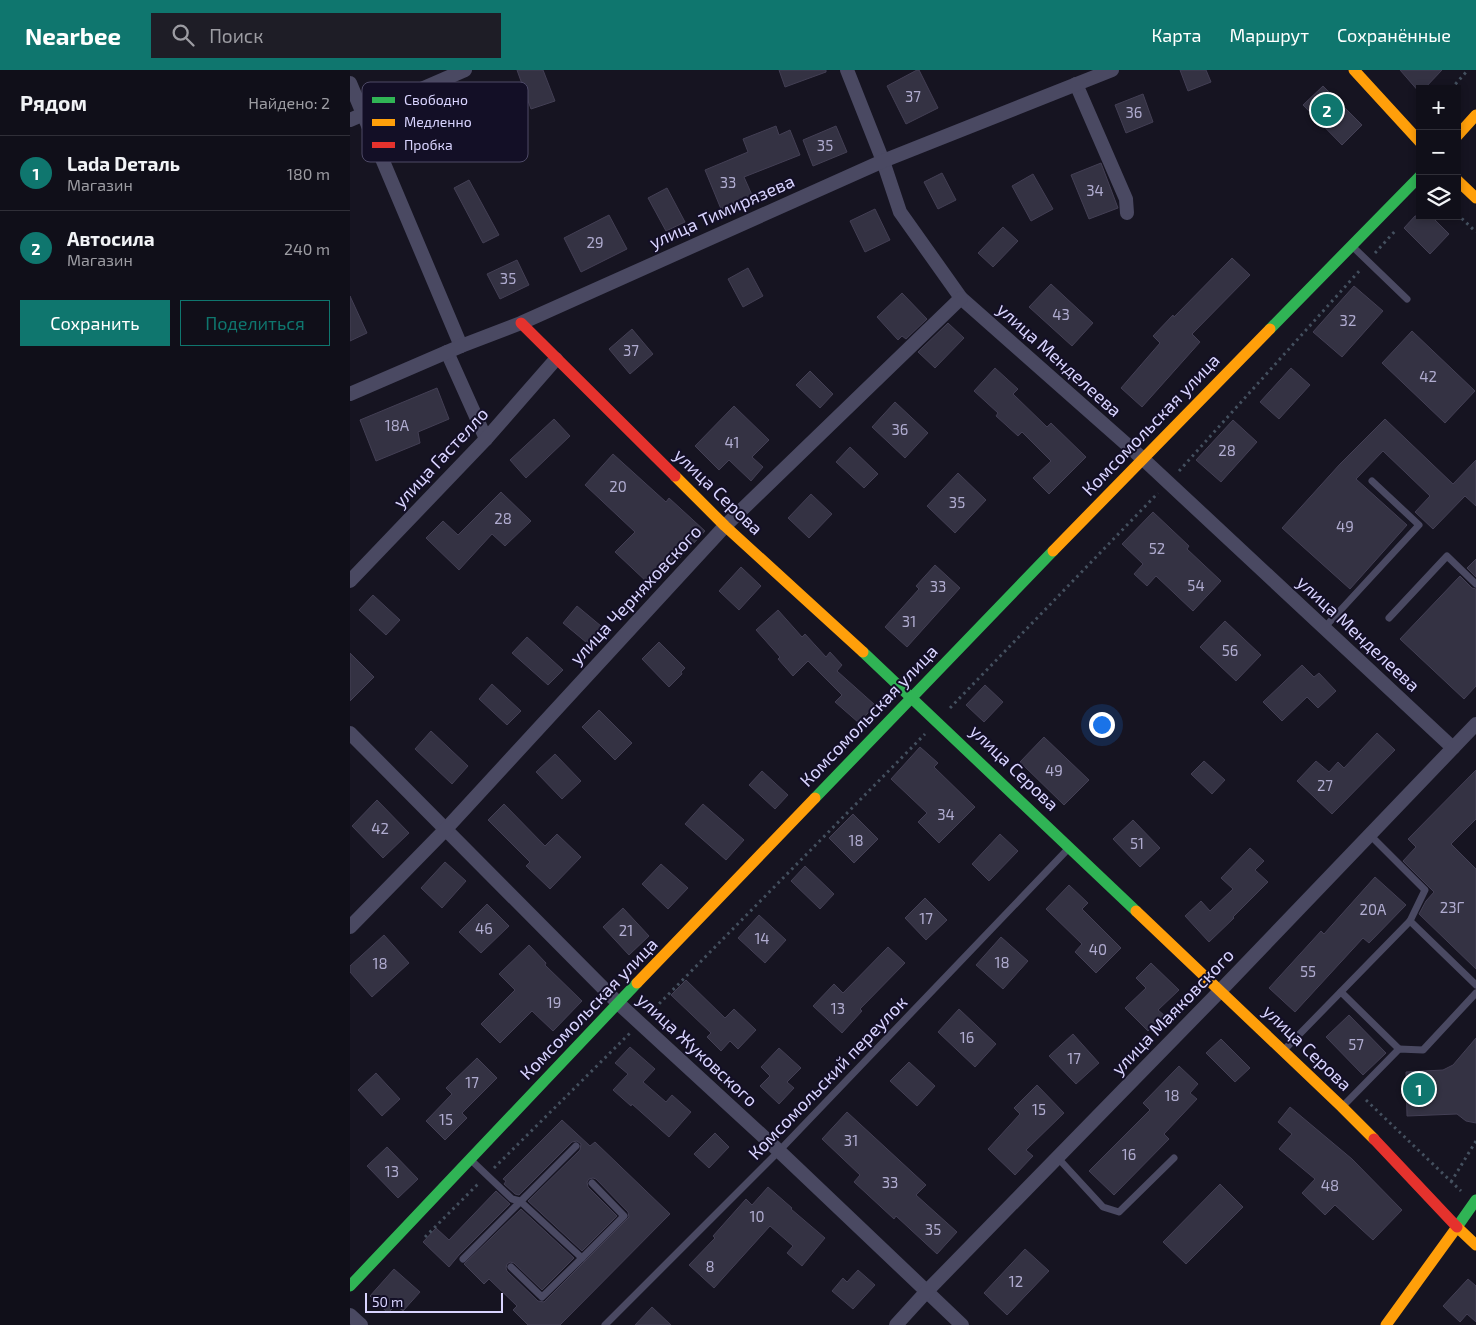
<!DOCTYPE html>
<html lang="ru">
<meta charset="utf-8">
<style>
:root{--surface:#100f19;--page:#1e1d26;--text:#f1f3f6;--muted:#9c9ca2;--line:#302f38;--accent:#0f766e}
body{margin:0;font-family:"Exo 2",sans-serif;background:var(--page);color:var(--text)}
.controls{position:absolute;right:15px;top:15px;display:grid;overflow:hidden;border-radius:0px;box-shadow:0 2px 8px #0003}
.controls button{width:45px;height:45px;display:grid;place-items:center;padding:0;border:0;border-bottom:1px solid var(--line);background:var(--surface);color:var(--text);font:25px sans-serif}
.scale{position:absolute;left:15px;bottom:12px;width:138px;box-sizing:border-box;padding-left:5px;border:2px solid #d9d4ff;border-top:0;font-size:14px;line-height:18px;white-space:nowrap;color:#d9d4ff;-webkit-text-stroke:4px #130f26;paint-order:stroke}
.you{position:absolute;left:751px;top:654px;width:18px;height:18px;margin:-12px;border:4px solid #fff;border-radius:50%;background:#1a73e8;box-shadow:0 0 0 8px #1a73e833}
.badge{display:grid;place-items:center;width:32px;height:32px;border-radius:50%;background:var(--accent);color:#fff;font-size:16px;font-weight:700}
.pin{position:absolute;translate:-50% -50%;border:2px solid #fff;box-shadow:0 1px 5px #0006}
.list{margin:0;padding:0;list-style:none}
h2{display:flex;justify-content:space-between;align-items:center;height:65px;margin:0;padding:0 20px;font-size:21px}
h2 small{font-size:16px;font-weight:400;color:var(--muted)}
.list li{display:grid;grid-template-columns:32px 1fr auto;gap:15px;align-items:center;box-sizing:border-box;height:75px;padding:0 20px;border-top:1px solid var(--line)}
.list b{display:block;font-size:19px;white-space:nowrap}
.list p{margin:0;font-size:16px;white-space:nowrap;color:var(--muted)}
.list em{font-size:16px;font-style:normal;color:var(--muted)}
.actions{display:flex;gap:10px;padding:15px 20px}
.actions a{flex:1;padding:11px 0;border:1px solid var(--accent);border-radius:0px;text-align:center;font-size:18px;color:var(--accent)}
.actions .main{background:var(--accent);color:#fff}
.icon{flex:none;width:28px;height:28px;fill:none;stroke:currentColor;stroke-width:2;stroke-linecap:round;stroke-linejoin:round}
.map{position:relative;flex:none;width:1126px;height:1255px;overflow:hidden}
header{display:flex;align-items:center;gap:30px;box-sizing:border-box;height:70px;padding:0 25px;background:var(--accent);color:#fff}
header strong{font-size:24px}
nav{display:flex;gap:28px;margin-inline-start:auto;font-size:18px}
.search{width:350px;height:45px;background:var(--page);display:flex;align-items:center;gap:12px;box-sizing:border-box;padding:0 18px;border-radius:0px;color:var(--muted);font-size:19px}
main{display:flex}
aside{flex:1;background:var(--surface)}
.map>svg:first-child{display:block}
.building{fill:#343243;stroke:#433f54}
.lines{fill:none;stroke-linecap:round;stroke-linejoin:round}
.path{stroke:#44505f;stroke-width:3;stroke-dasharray:2.5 4;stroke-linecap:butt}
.lane{stroke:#4a4962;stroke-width:7}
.street{stroke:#4a4962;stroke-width:14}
.fast{stroke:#30b455;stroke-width:11}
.slow{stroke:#ff9f0a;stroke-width:11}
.jam{stroke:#e5322d;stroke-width:11}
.labels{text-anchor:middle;stroke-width:4;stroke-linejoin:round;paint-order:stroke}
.number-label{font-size:15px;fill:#b0acd0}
.street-label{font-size:18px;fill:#d9d4ff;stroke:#130f26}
.key{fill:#130f26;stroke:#4e4a67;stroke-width:1}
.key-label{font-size:14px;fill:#d9d4ff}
</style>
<header>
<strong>Nearbee</strong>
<div class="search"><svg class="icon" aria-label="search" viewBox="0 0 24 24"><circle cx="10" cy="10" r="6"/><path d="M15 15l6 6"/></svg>Поиск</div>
<nav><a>Карта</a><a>Маршрут</a><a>Сохранённые</a></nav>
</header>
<main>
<aside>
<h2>Рядом<small>Найдено: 2</small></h2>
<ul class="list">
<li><span class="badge">1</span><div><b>Lada Dеталь</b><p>Магазин</p></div><em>180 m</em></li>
<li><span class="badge">2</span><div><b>Автосила</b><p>Магазин</p></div><em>240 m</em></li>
</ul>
<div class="actions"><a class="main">Сохранить</a><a>Поделиться</a></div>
</aside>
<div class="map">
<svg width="1126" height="1255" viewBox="0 0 1126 1255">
<rect width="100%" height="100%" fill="#161421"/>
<g class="building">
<path d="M167,0h26l12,31 -24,8z"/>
<path d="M429,0h47v2l-41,15z"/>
<path d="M567,0h2l19,38 -32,16 -19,-38z"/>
<path d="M830,0h26l5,12 -23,9z"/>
<path d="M1050,0h42l-18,19h-4v4z"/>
<path d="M973,16l39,39 -20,20 -39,-40z"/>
<path d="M793,24l10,28 -27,11 -11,-28z"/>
<path d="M426,56l3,9 11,-5 10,25 -56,22 8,18 -31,14 -16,-39 43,-18 -5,-13z"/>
<path d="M486,56l11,26 -34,14 -10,-26z"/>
<path d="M751,93l17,45 -29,11 -18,-44z"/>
<path d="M592,103l14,27 -18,9 -14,-27z"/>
<path d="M683,104l20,35 -22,12 -19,-35z"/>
<path d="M119,110l30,55 -16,8 -29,-55z"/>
<path d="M317,118l18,34 -19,9 -18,-33z"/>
<path d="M525,139l15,31 -25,12 -15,-31z"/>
<path d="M259,145l18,34 -46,23 -17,-34z"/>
<path d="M1065,146h16l18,18 -19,20 -26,-26z"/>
<path d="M653,157l15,14 -25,26 -15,-14z"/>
<path d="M882,188l18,17 -58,59 8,8 -58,65 -21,-19 39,-45 -7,-7 20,-21 1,2z"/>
<path d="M167,190l12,25 -29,14 -13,-25z"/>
<path d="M398,198l15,28 -20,11 -15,-28z"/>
<path d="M701,214l42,39 -21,23 -43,-39z"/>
<path d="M1004,216l29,25 -41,46 -29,-25z"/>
<path d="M552,223l25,26 -21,20 -4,-3 -4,4 -21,-23z"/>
<path d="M0,226l17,37 -17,8z"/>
<path d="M598,253l16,15 -29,30 -17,-16z"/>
<path d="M282,259l21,25 -23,20 -21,-25z"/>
<path d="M1062,261l63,60 -30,32 -63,-60z"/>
<path d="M645,298l23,21 -5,5 34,33 4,-4 35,34 -37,37 -16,-16 18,-17 -29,-29 -4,4 -22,-20 2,-3 -24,-22z"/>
<path d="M941,298l19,17 -31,34 -19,-17z"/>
<path d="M460,301l23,23 -13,14 -24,-23z"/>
<path d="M87,318l12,31 -31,13 2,11 -44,18 -16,-41z"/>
<path d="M545,332l33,31 -23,25 -33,-31z"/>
<path d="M384,336l35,34 -17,17 11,10 -12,14 -22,-21 -10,10 -24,-24z"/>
<path d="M204,349l16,17 -44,42 -16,-18z"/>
<path d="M1035,349l68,65 23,-24v46l-11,-10 -32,33 -18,-17 15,-16 -47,-45 -27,28 51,46 -57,64 -68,-61 58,-64z"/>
<path d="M883,350l24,22 -36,40 -25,-22z"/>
<path d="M500,377l28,27 -14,14 -28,-26z"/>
<path d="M263,384l53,48 3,-4 36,33 -25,27 -3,-3 -28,29 -34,-32 20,-20 -50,-47z"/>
<path d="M608,403l28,27 -31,33 -28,-27z"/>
<path d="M151,422l30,29 -26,25 -13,-12 -33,36 -33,-32 17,-17 15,14z"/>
<path d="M461,424l21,20 -23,24 -21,-20z"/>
<path d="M803,442l36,34 -2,3 34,32 -28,30 -37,-35 -9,10 -13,-12 9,-10 -21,-20z"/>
<path d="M1126,489v18l-9,-9z"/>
<path d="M585,495l25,23 -53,59 -22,-20 34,-38 -3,-3z"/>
<path d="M391,497l20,19 -22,24 -20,-19z"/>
<path d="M1110,506l12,12 4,1v97l-12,13 -64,-60z"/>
<path d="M23,525l27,25 -14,15 -27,-25z"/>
<path d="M227,536l30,25 -14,17 -30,-25z"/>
<path d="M428,540l24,27 3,-3 21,23 4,-5 12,13 -5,6 38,34 -16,18 -24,-21 7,-7 -34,-34 -15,15 -15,-17 2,-2 -24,-27z"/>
<path d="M875,551l36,34 -25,26 -36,-34z"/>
<path d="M177,567l36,33 -15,15 -36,-32z"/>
<path d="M309,572l26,26 -4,4 1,2 -13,13 -27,-28z"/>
<path d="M0,583l24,24 -24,24z"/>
<path d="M952,595l12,12 5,-4 17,18 -18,17 -11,-11 -25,24 -19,-19z"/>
<path d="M142,614l29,27 -14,14 -28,-26z"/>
<path d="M635,615l18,17 -19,20 -18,-17z"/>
<path d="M249,640l33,33 -17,17 -33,-33z"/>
<path d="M81,661l37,35 -16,18 -37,-35z"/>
<path d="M1027,663l18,17 -63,64 -35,-33 19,-20 13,11 9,-10 6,6z"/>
<path d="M694,667l45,43 -25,25 -44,-43z"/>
<path d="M570,677l18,16 -4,4 41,40 -36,36 -21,-21 9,-9 -36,-34z"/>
<path d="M205,684l26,27 -19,18 -26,-27z"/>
<path d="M854,691l21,19 -13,14 -21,-20z"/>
<path d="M1126,700v49l-25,25 25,25v100l-57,-55 7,-13 8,-9 -31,-31 13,-14 -8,-8z"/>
<path d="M412,701l26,24 -13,14 -26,-24z"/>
<path d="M27,730l32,33 -26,25 -31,-32z"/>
<path d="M154,734l41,42 12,-12 24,23 -31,32 -24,-23 4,-4 -42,-42z"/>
<path d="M353,734l41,36 -18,20 -41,-36z"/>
<path d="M503,744l25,25 -24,24 -25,-25z"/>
<path d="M783,750l27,28 -20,19 -27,-28z"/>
<path d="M650,764l18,17 -29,30 -17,-17z"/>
<path d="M900,778l14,13 -9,9 13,12 -35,35 1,1 -25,24 -24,-26 16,-15 9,10 23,-22 -12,-11z"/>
<path d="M95,792l21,19 -24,27 -21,-20z"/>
<path d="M311,794l27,24 -20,21 -26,-25z"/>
<path d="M455,796l29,28 -14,15 -29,-28z"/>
<path d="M1025,807l31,28 -37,38 -6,-5 -68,74 -26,-24 52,-57 3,3z"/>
<path d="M719,815l19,18 -6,6 39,39 -25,25 -21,-21 7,-8 -36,-35z"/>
<path d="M575,828l22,22 -21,20 -21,-22z"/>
<path d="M137,834l22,22 -28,27 -22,-21z"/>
<path d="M273,838l26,28 -20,19 -26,-28z"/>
<path d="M409,845l27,25 -21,23 -27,-25z"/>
<path d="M34,865l25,28 -37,34 -22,-25v-6z"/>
<path d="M651,867l27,24 -25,28 -27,-24z"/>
<path d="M179,875l17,18 -1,2 37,36 -29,30 -21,-20 -32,32 -19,-19 34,-34 -16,-16z"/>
<path d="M538,877l17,16 -45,46 2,2 -20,22 -29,-27 21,-22 9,9z"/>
<path d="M801,893l28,27 -21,20 6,5 -16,16 -23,-23 21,-20 -10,-10z"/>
<path d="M336,910l39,38 9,-9 22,21 -18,19 -8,-8 -9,10 -14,-14 4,-4 -40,-38z"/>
<path d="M609,939l37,35 -21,23 -37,-35z"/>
<path d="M999,945l37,38 -23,22 -37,-38z"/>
<path d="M723,964l26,29 -23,21 -27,-28z"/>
<path d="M1126,968v85l-10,-2 -9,-7 -50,2 -1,-44 37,-2 10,-5z"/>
<path d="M871,969l29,29 -15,14 -29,-29z"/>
<path d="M280,977l25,22 -12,13 23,20 6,-7 19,17 -22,25 -37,-33 -1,2 -18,-16 15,-16 -13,-11z"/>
<path d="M429,978l22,20 -14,14 7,6 -15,16 -19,-18 10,-10 -9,-9z"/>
<path d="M127,988l20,20 -35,35 5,5 -22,22 -19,-19 26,-27 -6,-6z"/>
<path d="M559,992l26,24 -18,20 -27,-25z"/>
<path d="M829,996l19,18 -8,9 7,6 -33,35 5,5 -55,56 -25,-24 61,-61 -7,-7z"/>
<path d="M26,1003l24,26 -18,17 -24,-26z"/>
<path d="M687,1015l27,28 -38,37 7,6 -18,19 -27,-26 32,-35 -6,-6z"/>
<path d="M940,1037l62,52 50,51 -29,30 -38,-35 -10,10 -23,-22 13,-14 -36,-30 13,-15 -14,-12z"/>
<path d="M497,1042l79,73 -10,10 41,37 -20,22 -41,-38 -2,3 -40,-37 6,-7 -38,-36z"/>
<path d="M212,1050l28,26 5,-4 75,72 -110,111h-32l-15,-15 4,-4 -28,-27 -5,5 -20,-20 57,-55 53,49 -32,32 -28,-27 -4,-1 -3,2 -1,4 1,3 31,30 6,1 85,-85 -1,-5 -32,-33 -3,-1 -4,1 -2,3 1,5 29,29 -35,35 -54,-50 52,-51 1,-6 -4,-3 -5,1 -53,53 -4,-1 -11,-10 2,-3 -3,-2z"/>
<path d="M365,1063l14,14 -20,21 -15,-14z"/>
<path d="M37,1077l31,32 -20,19 -31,-32z"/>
<path d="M870,1114l23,23 -57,57 -23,-22z"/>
<path d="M418,1117l24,21 -1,1 34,29 -23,28 -15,-13 6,-7 -23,-20 -56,62 -25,-23 26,-27 -2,-2 33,-37 6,6z"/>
<path d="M146,1121l14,13 -51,51 -10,12 -26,-25 13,-14 13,12z"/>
<path d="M675,1179l24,22 -42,44 -23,-22z"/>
<path d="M44,1199l26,23 -17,19 -7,-6 -8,8 -18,-17z"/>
<path d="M508,1200l17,15 -22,24 -21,-18 11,-13 4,4z"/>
<path d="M1118,1209l8,7v36l-9,-8 -7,8 -17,-16z"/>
<path d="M302,1237l19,18h-36z"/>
</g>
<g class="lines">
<g class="path">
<path d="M1101,19l17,-19"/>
<path d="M1107,144l19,18"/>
<path d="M1025,183l21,-23"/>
<path d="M829,401l182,-202"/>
<path d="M600,638l208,-215"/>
<path d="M300,943l275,-279"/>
<path d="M1016,1030l95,91"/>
<path d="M144,1098l136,-135"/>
<path d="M1101,1112l25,-41"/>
<path d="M75,1167l54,-54"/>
</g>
<g class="lane">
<path d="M1002,176l55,53"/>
<path d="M1039,548l58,-62 29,28"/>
<path d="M974,558l95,-103 -47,-44"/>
<path d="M1060,851l66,64"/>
<path d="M991,922l58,57"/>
<path d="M935,979l125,-128 15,-31 -55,-55"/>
<path d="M994,1035l55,-56 24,1 53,-57"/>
<path d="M707,1087l46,50 16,5 55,-54"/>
<path d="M122,1091l40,38 8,2 62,57 -40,39 -31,-30"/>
<path d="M232,1188l42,-42 -32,-33"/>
<path d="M113,1189l113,-113"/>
<path d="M255,1255l174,-174 289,-302"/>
</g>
<g class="street">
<path d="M497,0l36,91 17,51 61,86 181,160 311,290"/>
<path d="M0,13l111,263"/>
<path d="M726,14l50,115 1,14"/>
<path d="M0,50l115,-50"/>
<path d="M97,282l39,87"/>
<path d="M0,324l111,-48 60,-23 362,-162 229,-91"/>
<path d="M0,511l136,-142 70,-80"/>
<path d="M0,663l268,270 161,148 183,174"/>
<path d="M0,857l95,-97 280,-304 236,-228"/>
<path d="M0,1245l11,10"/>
<path d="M546,1255l31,-34 293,-300 256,-267"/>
</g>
<g class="fast">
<path d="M920,259l150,-153"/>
<path d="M513,582l273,259"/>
<path d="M465,728l238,-247"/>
<path d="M1107,1157l19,-27"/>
<path d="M0,1216l287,-303"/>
</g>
<g class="slow">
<path d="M1004,0l66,72"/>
<path d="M1107,66l19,-21"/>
<path d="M1107,110l19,18"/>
<path d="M325,406l50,50 138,126"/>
<path d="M703,481l217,-222"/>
<path d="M786,841l206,196 32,32"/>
<path d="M287,913l178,-185"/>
<path d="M1036,1255l71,-98 19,18"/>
</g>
<g class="jam">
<path d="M171,253l154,153"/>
<path d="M1024,1069l83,88"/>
</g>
</g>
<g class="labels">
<g class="number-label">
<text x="563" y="32">37</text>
<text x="784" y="48">36</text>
<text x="475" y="81">35</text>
<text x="378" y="118">33</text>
<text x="745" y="126">34</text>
<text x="245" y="178">29</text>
<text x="158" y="214">35</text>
<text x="711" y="250">43</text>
<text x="998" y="256">32</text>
<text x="281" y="286">37</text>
<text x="1078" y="312">42</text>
<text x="47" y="361">18А</text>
<text x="550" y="365">36</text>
<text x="382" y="378">41</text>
<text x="877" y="386">28</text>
<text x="268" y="422">20</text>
<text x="607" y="438">35</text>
<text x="153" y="454">28</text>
<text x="995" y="462">49</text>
<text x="807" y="484">52</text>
<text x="846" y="521">54</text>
<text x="588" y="522">33</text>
<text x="559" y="557">31</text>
<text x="880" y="586">56</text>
<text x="704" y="706">49</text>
<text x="975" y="721">27</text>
<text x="596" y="750">34</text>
<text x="30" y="764">42</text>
<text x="506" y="776">18</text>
<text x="787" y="779">51</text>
<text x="1102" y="843">23Г</text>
<text x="1023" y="845">20А</text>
<text x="576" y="854">17</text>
<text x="134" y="864">46</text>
<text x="276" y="866">21</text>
<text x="412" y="874">14</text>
<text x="748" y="885">40</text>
<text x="652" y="898">18</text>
<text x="30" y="899">18</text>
<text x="958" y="907">55</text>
<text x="204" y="938">19</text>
<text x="488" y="944">13</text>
<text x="617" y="973">16</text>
<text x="1006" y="980">57</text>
<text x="724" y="994">17</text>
<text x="122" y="1018">17</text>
<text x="822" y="1031">18</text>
<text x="689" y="1045">15</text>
<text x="96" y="1055">15</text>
<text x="501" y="1076">31</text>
<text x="779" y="1090">16</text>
<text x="42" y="1107">13</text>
<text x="540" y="1118">33</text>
<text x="980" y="1121">48</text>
<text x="407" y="1152">10</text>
<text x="583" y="1165">35</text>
<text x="360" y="1202">8</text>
<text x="666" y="1217">12</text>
</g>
<g class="street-label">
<text transform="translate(372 142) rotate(-24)" y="6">улица Тимирязева</text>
<text transform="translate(709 290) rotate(42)" y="6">улица Менделеева</text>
<text transform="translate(801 355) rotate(-46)" y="6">Комсомольская улица</text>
<text transform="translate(91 388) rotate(-47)" y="6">улица Гастелло</text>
<text transform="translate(368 422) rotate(44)" y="6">улица Серова</text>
<text transform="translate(286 525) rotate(-47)" y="6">улица Черняховского</text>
<text transform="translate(1008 564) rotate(43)" y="6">улица Менделеева</text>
<text transform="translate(519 646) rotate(-46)" y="6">Комсомольская улица</text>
<text transform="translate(664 698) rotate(44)" y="6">улица Серова</text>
<text transform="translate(239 939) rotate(-46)" y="6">Комсомольская улица</text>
<text transform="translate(823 942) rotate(-46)" y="6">улица Маяковского</text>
<text transform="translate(957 978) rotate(44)" y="6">улица Серова</text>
<text transform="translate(347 980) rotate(43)" y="6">улица Жуковского</text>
<text transform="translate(478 1008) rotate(-46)" y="6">Комсомольский переулок</text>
</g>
</g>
<rect x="12" y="12" width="166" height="80" rx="8" class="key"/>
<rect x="22" y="27" width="23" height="6" fill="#30b455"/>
<rect x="22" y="49" width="23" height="7" fill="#ff9f0a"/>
<rect x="22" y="72" width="23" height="6" fill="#e5322d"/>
<g class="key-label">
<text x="54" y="35">Свободно</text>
<text x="54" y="57">Медленно</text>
<text x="54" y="80">Пробка</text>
</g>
</svg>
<div class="controls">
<button>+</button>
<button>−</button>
<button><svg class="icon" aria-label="layers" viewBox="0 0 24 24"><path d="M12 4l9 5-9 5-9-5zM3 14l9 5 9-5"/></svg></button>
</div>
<div class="scale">50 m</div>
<div class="you"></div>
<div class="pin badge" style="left:1069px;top:1019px">1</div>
<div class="pin badge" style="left:977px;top:40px">2</div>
</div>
</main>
